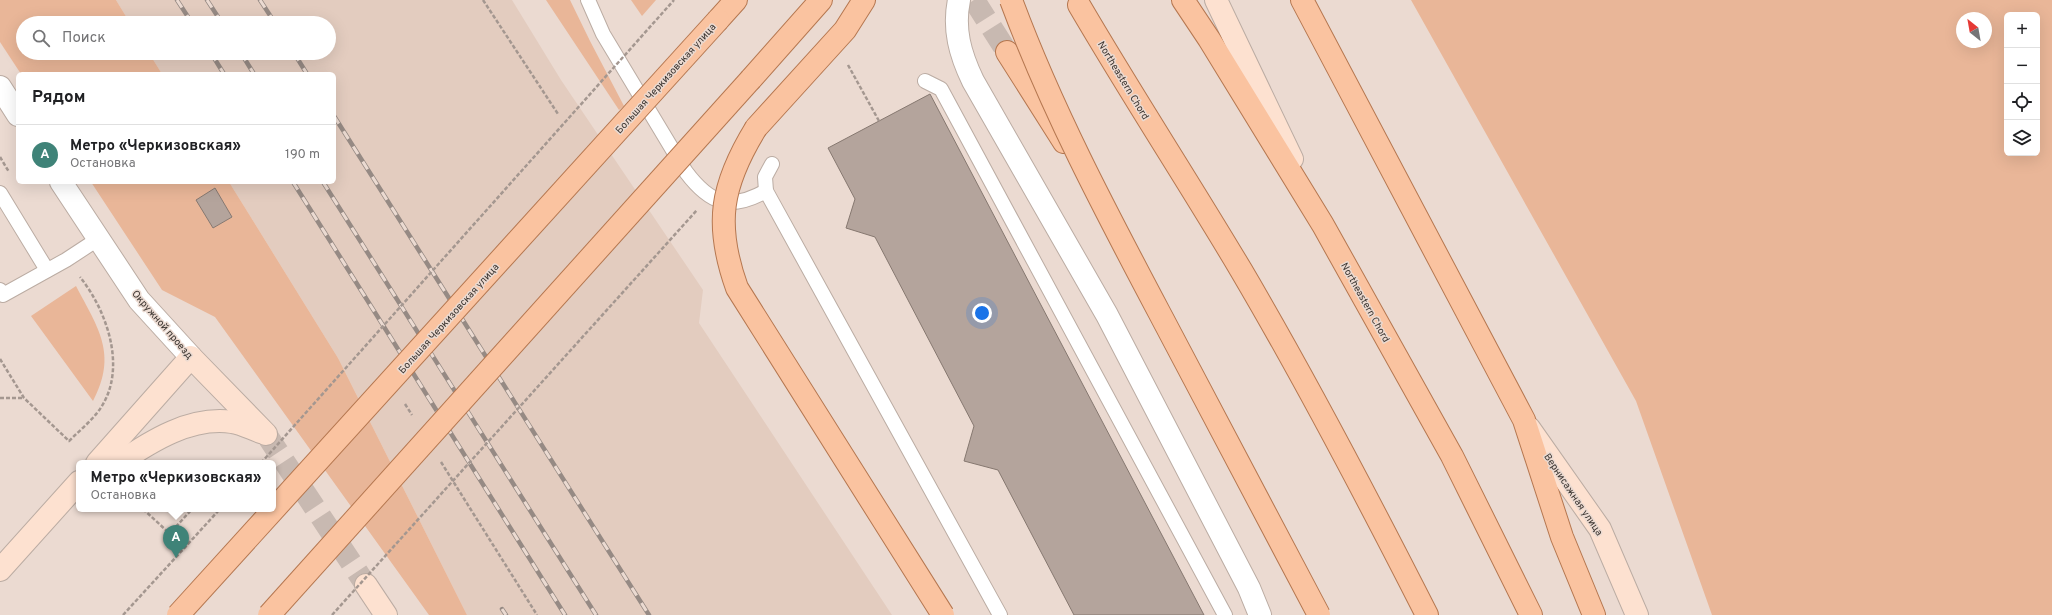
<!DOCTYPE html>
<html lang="ru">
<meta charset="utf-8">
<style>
:root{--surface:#fff;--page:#f2f2f2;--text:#202124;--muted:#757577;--line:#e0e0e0;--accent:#3f8378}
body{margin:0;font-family:Overpass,sans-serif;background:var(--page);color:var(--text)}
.controls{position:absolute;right:12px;top:12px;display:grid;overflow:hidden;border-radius:6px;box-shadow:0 4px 16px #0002}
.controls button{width:36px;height:36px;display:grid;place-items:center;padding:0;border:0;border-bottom:1px solid var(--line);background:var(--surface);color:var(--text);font:20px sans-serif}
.compass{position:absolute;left:1956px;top:12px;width:36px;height:36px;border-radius:50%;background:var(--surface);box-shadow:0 4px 16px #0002;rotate:329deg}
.you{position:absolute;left:982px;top:313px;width:14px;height:14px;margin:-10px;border:3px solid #fff;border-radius:50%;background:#1a73e8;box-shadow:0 0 0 6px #1a73e833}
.badge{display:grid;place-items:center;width:26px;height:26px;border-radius:50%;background:var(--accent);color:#fff;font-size:13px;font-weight:700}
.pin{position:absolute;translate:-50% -33px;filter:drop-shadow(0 1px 2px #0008)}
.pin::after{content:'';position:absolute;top:21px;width:14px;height:12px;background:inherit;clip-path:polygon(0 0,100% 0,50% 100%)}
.popup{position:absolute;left:76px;top:460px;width:200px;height:52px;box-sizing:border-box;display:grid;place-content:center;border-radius:6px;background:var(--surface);filter:drop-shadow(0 1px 3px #0005);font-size:13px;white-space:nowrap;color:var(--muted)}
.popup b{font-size:15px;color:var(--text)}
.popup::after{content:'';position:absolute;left:50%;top:100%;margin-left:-8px;border:8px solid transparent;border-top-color:var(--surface)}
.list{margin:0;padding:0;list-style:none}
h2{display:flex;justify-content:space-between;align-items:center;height:52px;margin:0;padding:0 16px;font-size:17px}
h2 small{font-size:13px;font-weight:400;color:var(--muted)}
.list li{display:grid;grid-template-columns:26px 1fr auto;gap:12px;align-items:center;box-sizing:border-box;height:60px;padding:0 16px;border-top:1px solid var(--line)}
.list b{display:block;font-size:15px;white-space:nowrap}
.list p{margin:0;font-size:13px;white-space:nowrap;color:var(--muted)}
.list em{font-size:13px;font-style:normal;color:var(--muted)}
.icon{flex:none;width:22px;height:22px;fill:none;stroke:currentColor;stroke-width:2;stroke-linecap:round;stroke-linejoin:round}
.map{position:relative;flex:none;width:2052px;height:615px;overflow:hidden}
.search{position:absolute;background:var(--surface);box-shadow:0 4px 16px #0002;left:16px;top:16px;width:320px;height:44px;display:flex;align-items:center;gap:10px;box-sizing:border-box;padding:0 14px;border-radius:22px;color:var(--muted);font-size:15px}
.panel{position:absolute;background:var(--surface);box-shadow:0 4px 16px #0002;left:16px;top:72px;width:320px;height:112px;border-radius:6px}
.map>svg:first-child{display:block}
.built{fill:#e3ccbf}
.green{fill:#e9b698;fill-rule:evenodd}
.building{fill:#b4a49c;stroke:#867870}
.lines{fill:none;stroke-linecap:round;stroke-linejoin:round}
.secondary-tunnel{stroke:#c8b9b1;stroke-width:22;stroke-dasharray:22 11;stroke-linecap:butt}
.primary-tunnel{stroke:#c8b9b1;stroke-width:22;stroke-dasharray:22 11;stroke-linecap:butt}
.lane-casing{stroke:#bbaca3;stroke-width:16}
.street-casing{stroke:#bbaca3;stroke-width:24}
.secondary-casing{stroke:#bbaca3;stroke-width:24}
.primary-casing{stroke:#b57750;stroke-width:24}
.path{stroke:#a49790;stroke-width:2.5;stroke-dasharray:4 2;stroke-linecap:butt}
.lane{stroke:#fff;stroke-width:14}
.street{stroke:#fff;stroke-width:22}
.secondary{stroke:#fde1d0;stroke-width:22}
.primary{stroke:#fac3a0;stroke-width:22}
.rail-casing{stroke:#968a84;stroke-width:4.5}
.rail{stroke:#ebdad1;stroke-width:3;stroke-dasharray:9;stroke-linecap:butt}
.primary-bridge-casing{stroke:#b57750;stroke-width:24;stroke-linecap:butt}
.path-bridge{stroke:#a49790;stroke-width:2.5;stroke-dasharray:4 2;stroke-linecap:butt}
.primary-bridge{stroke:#fac3a0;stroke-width:22}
.labels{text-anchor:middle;stroke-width:3;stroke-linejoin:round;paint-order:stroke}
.street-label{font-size:10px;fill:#3a3430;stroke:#ebdad1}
</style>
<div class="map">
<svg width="2052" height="615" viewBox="0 0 2052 615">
<rect width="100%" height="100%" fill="#ebdad1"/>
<path class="built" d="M116,0h396l49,80 142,210 -4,33 193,292h-425l-129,-257 -109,-176h105v-108h-172l-13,-21h180v-30h-199z"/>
<g class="green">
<path d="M0,0h116l14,23h-107v30h126l13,21h-141l-21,-32z"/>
<path d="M546,0h24l20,41 34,65 -5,4z"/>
<path d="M631,0h25l-14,16z"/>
<path d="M1411,0h641v615h-340l-76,-214zM2007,15h30v138h-30zM1962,18h24v24h-24z"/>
<path d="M91,182h138l109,176 129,257h-38l-214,-298 -53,-27zM215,188l17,29 -19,11 -16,-28z"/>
<path d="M76,286c22,42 42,68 17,115l-62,-85z"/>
</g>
<g class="building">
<path d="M930,94l274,521h-130l-76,-145 -34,-9 10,-35 -99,-189 -29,-9 9,-29 -27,-51z"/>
<path d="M215,188l17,29 -19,11 -17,-28z"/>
</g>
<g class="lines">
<path class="secondary-tunnel" d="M266,434l100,151"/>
<path class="primary-tunnel" d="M974,0l33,52"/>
<defs>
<g id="lane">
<path d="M588,0l15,34 83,138c24,32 44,39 80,19"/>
<path d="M925,81l16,8 284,526"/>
<path d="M772,164l-7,13 1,14 234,424"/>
<path d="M0,193l47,77"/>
<path d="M0,290l3,5 63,-35 32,-21"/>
</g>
<g id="street">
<path d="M959,0c-6,29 1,54 14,81l134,234 142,273 11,27"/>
<path d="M0,87l18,28"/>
<path d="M61,182l78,118 52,57"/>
</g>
<g id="secondary">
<path d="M1216,0l76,159"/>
<path d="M1529,428l71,101 37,86"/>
<path d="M97,463l94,-106 75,77"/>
<path d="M119,463c32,-22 72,-47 113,-41 9,1 20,7 29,10"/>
<path d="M0,570l79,-88"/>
<path d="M366,585l20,30"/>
</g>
<g id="primary">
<path d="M1183,0l26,39 114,186 129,231 79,159"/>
<path d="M1302,0l222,420 38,117 32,78"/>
<path d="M1079,5c52,89 109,176 162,265 66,112 127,229 186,345"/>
<path d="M718,20l18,-20"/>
<path d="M1007,52l57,90"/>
<path d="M751,79l70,-79"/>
<path d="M756,128l89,-98 19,-30"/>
</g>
</defs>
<use href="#lane" class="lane-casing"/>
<use href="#street" class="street-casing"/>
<use href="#secondary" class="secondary-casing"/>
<use href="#primary" class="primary-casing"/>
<g class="path">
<path d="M483,0l75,114"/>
<path d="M848,65l31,56"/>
<path d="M0,157l9,15"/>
<path d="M0,359l24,39 45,43c9,-9 20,-18 28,-28 32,-40 11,-101 -17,-136"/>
<path d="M0,398h23"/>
<path d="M405,404l7,11"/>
<path d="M441,462l96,153"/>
<path d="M143,509l25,23"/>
<path d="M189,544l-15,-15 18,-20"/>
</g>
<use href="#lane" class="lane"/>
<use href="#street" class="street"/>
<use href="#secondary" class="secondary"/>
<use href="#primary" class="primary"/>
<defs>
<g id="rail">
<path d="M177,0l15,23"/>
<path d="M207,0l15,23"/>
<path d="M260,0l15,23"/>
<path d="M211,53l13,21"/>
<path d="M241,53l13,21"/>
<path d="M294,53l13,21"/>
<path d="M334,116l315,499"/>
<path d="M293,182l272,433"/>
<path d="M323,182l273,433"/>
<path d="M502,609l4,6"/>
</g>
</defs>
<use href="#rail" class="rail-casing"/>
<use href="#rail" class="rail"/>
<defs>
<g id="primary-bridge">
<path d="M1011,0c40,108 94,210 148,312 54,101 107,202 160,303"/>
<path d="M756,128c-35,57 -42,96 -19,160l206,327"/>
<path d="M178,615l540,-595"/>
<path d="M269,615l482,-536"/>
</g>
</defs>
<use href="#primary-bridge" class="primary-bridge-casing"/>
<g class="path-bridge">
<path d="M261,463l413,-463"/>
<path d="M123,615l97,-106"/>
<path d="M332,615l365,-405"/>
</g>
<use href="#primary-bridge" class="primary-bridge"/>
</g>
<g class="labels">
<g class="street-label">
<text transform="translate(665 78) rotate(-48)" y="4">Большая Черкизовская улица</text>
<text transform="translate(1124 80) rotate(59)" y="4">Northeastern Chord</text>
<text transform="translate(1366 302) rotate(61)" y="4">Northeastern Chord</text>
<text transform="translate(448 318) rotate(-48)" y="4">Большая Черкизовская улица</text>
<text transform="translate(163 324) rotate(49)" y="4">Окружной проезд</text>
<text transform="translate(1574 494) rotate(56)" y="4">Вернисажная улица</text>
</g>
</g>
</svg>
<div class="controls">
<button>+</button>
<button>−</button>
<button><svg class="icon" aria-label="locate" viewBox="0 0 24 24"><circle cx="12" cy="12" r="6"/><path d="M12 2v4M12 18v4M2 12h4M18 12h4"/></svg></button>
<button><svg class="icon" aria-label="layers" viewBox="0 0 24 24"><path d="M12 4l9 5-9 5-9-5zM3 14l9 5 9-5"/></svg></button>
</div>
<svg class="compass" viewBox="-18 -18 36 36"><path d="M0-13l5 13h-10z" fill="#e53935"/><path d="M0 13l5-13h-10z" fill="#757577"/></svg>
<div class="you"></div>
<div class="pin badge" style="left:176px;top:558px">A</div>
<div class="popup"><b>Метро «Черкизовская»</b>Остановка</div>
<div class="search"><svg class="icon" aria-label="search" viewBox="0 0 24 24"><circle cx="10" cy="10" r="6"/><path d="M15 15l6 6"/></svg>Поиск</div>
<section class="panel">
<h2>Рядом<small></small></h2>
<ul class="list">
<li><span class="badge">A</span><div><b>Метро «Черкизовская»</b><p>Остановка</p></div><em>190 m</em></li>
</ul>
</section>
</div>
